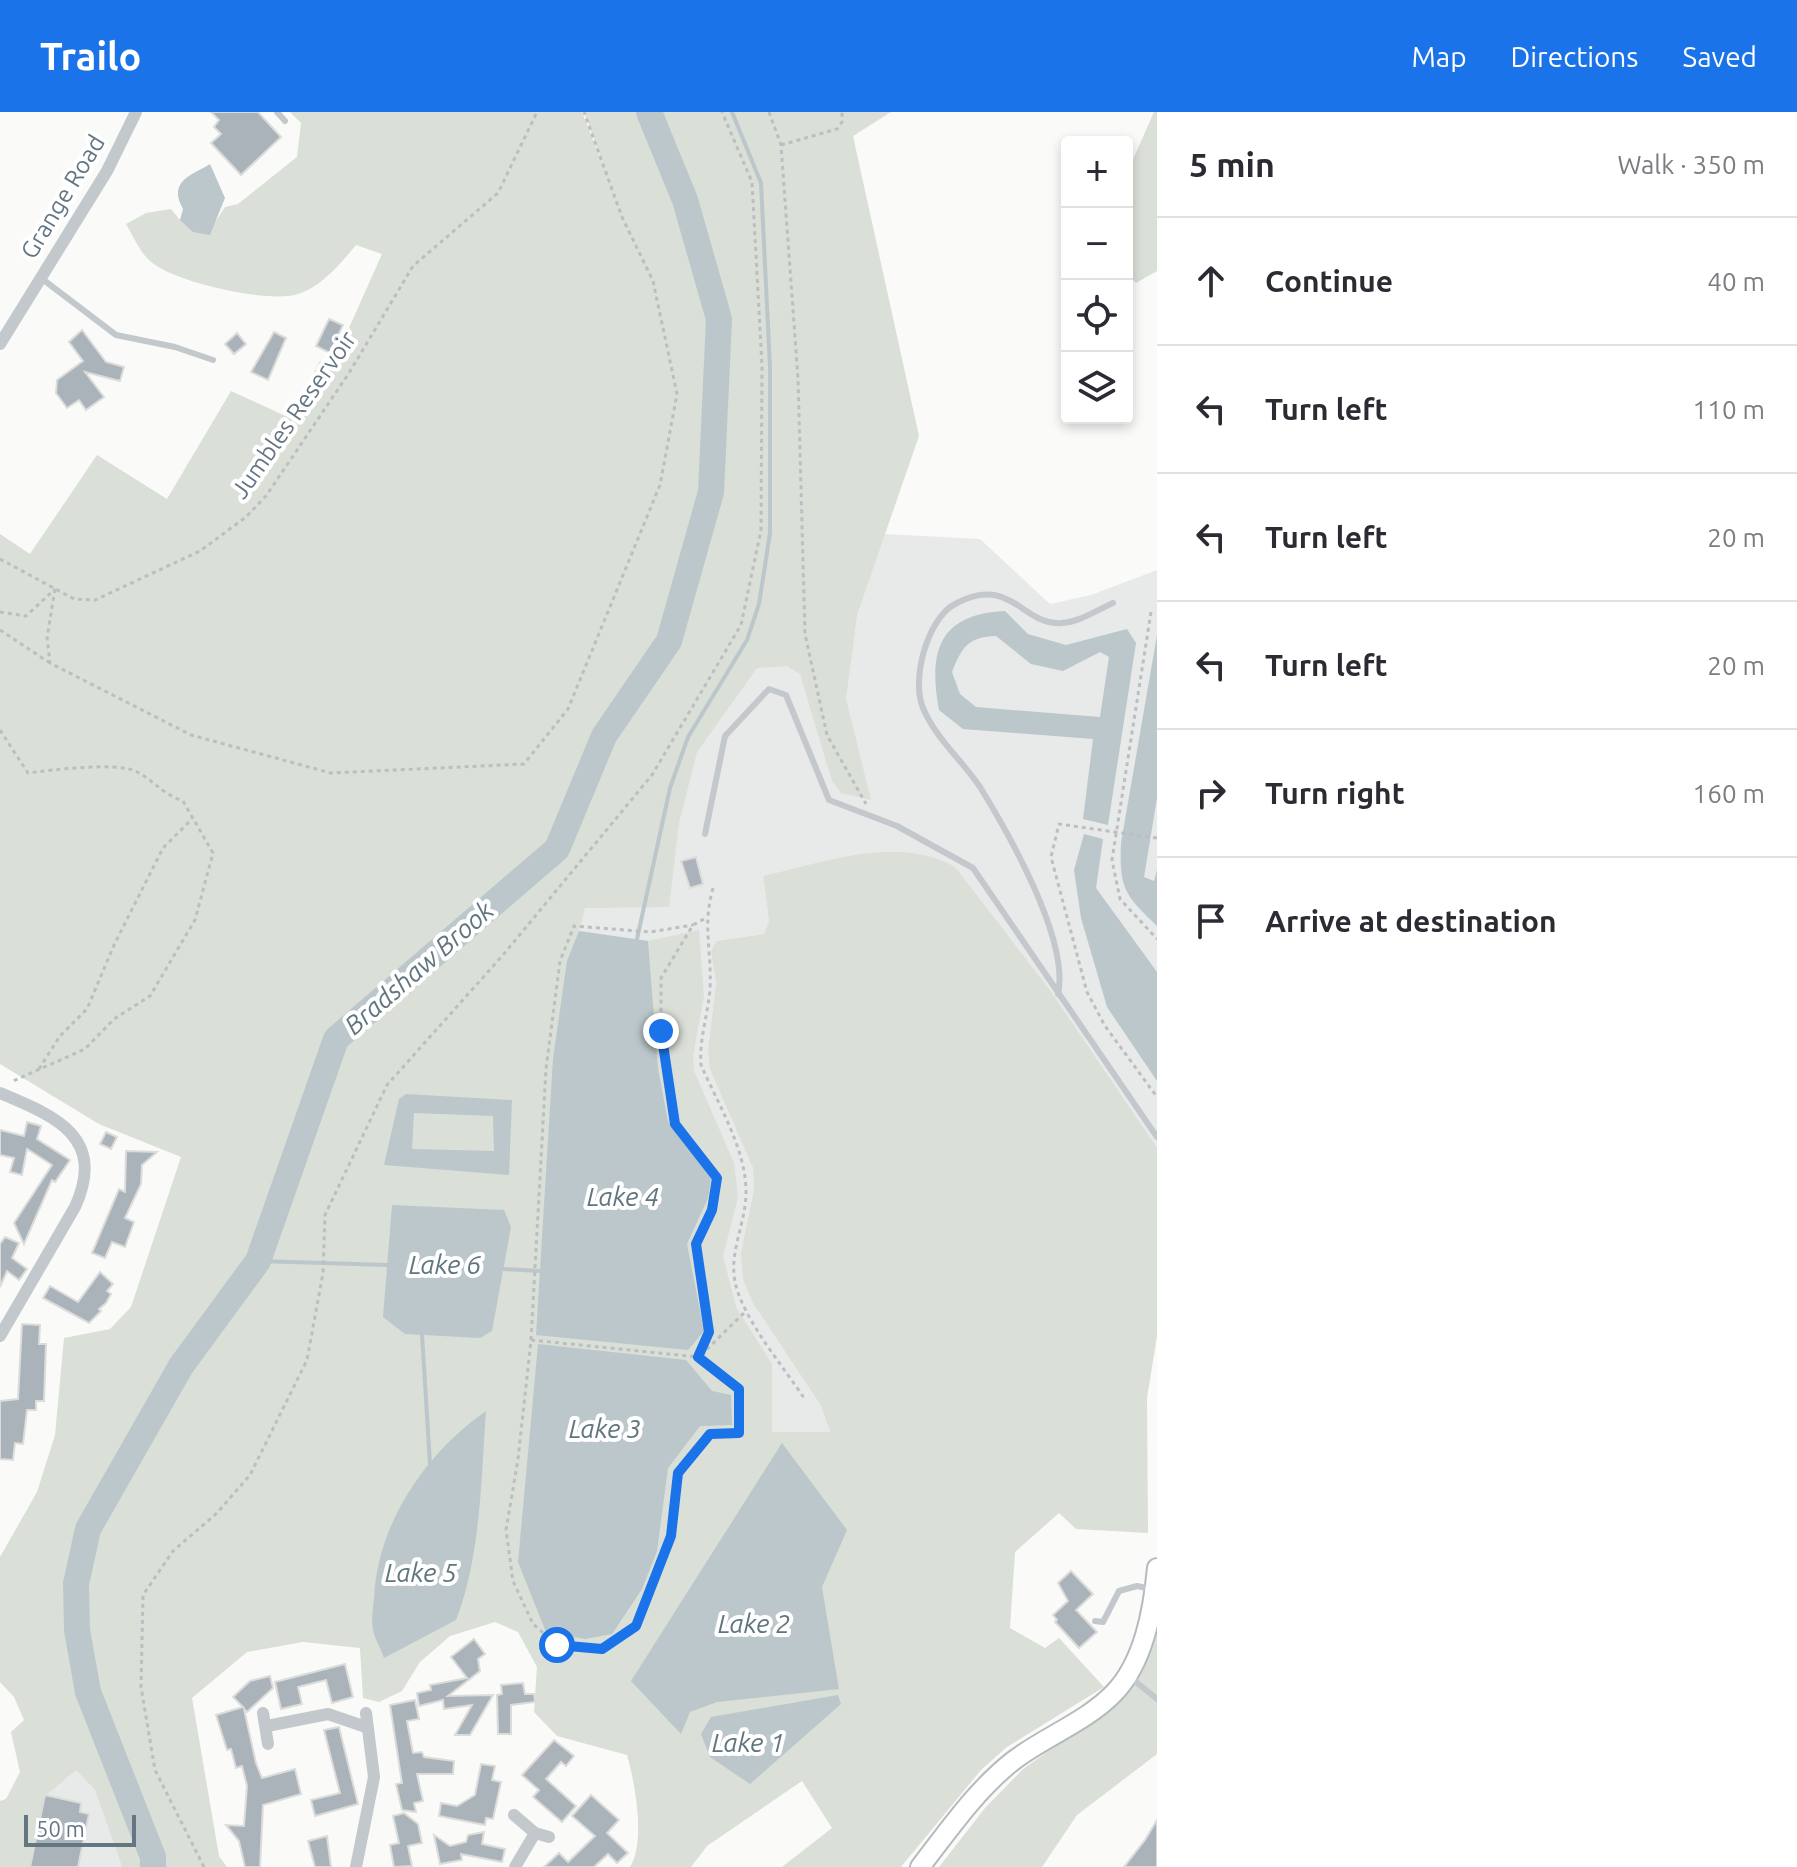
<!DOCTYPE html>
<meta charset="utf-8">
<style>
:root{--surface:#fff;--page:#f2f2f3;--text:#2b2b33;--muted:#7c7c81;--line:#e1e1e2;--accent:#1a73e8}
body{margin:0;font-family:Ubuntu,sans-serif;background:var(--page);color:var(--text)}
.controls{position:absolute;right:24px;top:24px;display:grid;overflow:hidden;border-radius:8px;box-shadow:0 4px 12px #0003}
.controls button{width:72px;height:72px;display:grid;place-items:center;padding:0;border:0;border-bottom:2px solid var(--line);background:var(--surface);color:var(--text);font:40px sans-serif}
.scale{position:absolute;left:24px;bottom:20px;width:112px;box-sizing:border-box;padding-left:8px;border:4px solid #657683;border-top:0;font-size:22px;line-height:28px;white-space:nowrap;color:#657683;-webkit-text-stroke:6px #fff;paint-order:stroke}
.stop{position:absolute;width:24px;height:24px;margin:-18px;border:6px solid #1a73e8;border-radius:50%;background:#fff}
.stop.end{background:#1a73e8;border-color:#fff;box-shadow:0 2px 8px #0008}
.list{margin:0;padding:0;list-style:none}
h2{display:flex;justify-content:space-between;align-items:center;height:104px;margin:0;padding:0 32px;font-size:34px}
h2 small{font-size:26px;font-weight:400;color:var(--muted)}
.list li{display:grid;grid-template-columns:52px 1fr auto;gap:24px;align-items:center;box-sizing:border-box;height:128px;padding:0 32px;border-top:2px solid var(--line)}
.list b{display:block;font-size:30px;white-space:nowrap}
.list em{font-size:26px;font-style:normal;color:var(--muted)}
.icon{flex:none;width:44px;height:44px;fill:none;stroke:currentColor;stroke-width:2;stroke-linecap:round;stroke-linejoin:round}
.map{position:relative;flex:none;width:1157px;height:1755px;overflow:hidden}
header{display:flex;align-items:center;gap:48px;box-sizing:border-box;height:112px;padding:0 40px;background:var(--accent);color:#fff}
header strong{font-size:38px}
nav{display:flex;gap:44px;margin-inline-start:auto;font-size:28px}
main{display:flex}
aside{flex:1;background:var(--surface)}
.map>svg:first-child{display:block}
.built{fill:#e8e9e9}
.green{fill:#dadfd7}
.water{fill:#bbc7cb;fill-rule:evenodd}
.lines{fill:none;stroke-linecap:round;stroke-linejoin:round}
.stream{stroke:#bbc7cb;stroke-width:4}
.river{stroke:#bbc7cb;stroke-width:26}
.building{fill:#aab3b9;stroke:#dcdcda;stroke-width:2}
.primary-casing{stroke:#b5babe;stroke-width:22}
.path{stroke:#bbbfc2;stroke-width:3;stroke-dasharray:4 4;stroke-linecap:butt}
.lane{stroke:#c3c8cc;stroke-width:6}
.street{stroke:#c3c8cc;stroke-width:12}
.primary{stroke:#fff;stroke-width:18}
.route{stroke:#1a73e8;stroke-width:10}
.labels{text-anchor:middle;stroke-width:8;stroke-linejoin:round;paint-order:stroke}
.street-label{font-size:24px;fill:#657683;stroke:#fff}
.water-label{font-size:26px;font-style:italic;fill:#60757c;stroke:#fff}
</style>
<header>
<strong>Trailo</strong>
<nav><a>Map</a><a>Directions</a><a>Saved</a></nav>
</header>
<main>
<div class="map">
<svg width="1157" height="1755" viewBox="0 0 1157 1755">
<rect width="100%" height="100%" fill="#fafaf8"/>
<g class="built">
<path d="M885,422l95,5 70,65 41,-9 66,-25v588l-394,-283 6,46 -5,13 -48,7 -5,10 5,32 -8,66 45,119 1,21 -13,63 79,152 10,29 99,162 -580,-396 402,-575z"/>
<path d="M76,1658l19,20 27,77h-92l15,-72z"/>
</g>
<g class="green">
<path d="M290,0h292l23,58 -21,-58h307l-38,24 66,300 -62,179 -11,84 25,101 -30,-7 -9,-12 -32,-107 -13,-8 -30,2 -60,84 -18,71 -10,84 -84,1 -6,23 69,10 51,-11 5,66 -11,60 1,15 40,92 4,34 -15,59 13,51 36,57v68h58l-10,-28 -67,-101 -10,-24 -2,-27 13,-63 -1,-21 -43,-99 -2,-20 8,-66 -5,-32 5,-10 48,-7 5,-13 -6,-45c61,-13 134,-42 192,-9l94,122 108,159v188l-10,62 1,135 -72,-4 -17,-16 -44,39 -5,76 35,20 14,-10 45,49 -97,60 -26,23 -80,97h-119l50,-39 -30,-47 -95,65 -16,21h-61c16,-25 5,-84 -3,-112l-70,-19 -23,-24 3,-45 -19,-35 -23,-10 -45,14 -30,26 -18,29 -23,11 -16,-4 -3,-50 -57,-6 -56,10 -55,46 27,158 8,11h-105l-27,-77 -19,-20 -31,26 -15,71h-30v-66l6,-2 14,-27 -9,-40 13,-12 -10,-23 -14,-15v-125l37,-65 18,-57 9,-97 46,-9 21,-22 50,-150 -82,-33 -99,-60v-530l30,20 67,-99 70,44 64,-108 59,27 30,-57 12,5 50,-112 -26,-9c-15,18 -37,45 -62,50 -30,7 -121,-13 -144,-34 -10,-9 -17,-25 -24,-37l20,-11 25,-4 9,11 32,7 13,-20 13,-3 59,-47 4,-34z"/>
<path d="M1154,0h3v159l-21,12 -9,-9v-101z"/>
<path d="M1157,1507v135l-80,61 -35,52h-103l46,-59 38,-39 99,-70 19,-27z"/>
</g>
<g class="water">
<path d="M210,52l15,34 -15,37 -17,-3 -13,-12 3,-11c-16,-29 10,-34 27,-45z"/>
<path d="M1005,499l23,23 38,11 61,-16 9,14 -28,182 -25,-6 10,-80 -130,-10 -24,-19c-11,-59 0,-96 66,-99zM996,524l35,28 32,7 37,-19 9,5 -9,60 -124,-10 -16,-13 -8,-22c10,-25 16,-35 44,-36z"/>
<path d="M1157,523v163l-13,79 10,4 3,-11v56c-32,-31 -38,-37 -36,-83z"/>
<path d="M1084,722l19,5 -7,49 61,84v109l-50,-74 -26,-89 -7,-48z"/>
<path d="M579,819l69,10 10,128 10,52 43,58 -3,19 -21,46 17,87 -16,19 -152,-15 17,-276 14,-98z"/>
<path d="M406,982l106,6 -3,75 -125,-10 15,-66zM414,1001l79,3 1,35 -82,-2z"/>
<path d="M392,1093l112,5 7,17 -19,104 -12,7 -75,-4 -22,-17z"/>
<path d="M538,1232l148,16 26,31 19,4 1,30 -32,1 -32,42 -11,83 -15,38 -30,45 -27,5 -39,-7 -28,-70z"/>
<path d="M486,1299c-5,68 -5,145 -30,209l-72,38c-3,-9 -9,-19 -11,-28 -2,-9 0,-21 1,-31 3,-75 51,-145 112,-188z"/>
<path d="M782,1331l65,87 -25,57 17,102 -122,13 -27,10 -9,22 -50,-53z"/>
<path d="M838,1583l3,9 -91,80 -40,-27 -9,-23 10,-17z"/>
</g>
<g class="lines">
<g class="stream">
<path d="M637,827l33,-151 18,-51 59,-97 12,-36 11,-71v-166l-9,-184 -29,-71"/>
<path d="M258,1149l129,4"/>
<path d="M503,1157l37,2"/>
<path d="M422,1223l8,129"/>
</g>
<path class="river" d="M153,1755v-10l-65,-165 -11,-62 -1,-46 12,-55 93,-163 77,-105 78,-222 221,-190 47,-113 65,-95 42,-149 8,-173 -34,-119 -36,-88"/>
</g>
<g class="building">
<path d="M211,0h47l23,25 -40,38 -30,-32 10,-9 -7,-7 5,-7z"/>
<path d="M329,207l14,6 -13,28 -14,-7z"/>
<path d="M82,218l24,32 18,5 -4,14 -35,-9 19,25 -18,13 -7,-10 -12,8 -11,-15 1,-13 26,-19 -14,-19z"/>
<path d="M274,220l12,6 -18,42 -17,-8z"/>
<path d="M237,221l9,11 -12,10 -9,-10z"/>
<path d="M696,745l7,27 -13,4 -9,-27z"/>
<path d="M27,1010l14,4 -4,13 33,21 -15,22 -3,-2 -28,64 -10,-21 38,-58 -25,-16 -5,26 -12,-3 4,-14 -14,-3v-25l24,6z"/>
<path d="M106,1020l11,5 -6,12 -11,-5z"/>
<path d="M126,1039l31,1 -15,13 -1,19 -16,34 9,4 -9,25 -13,-5 -7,16 -13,-5 27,-64 6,3z"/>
<path d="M5,1125l14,6 -7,15 15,11 -8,11 -12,-9 -7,16v-43z"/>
<path d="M100,1160l13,12 -6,7 4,3 -5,9 -7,6 2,2 -12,12 -46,-25 7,-12 28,16z"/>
<path d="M22,1212l18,1 -1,19h7l-2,57h-8v9h-9l-4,34 -8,-1 -2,17 -13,-1v-58l18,-2z"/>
<path d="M1071,1459l22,23 -17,16 21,22 -18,16 -24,-26 2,-2 -4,-5 15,-14 -10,-18z"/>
<path d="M474,1527l11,15 -7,5 2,12 -32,25 45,-1 -23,40h-15l17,-30 -28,4 -1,-9 -24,6 -2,-13 14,-3 -1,-5 37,-7 -16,-21z"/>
<path d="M345,1552l8,33 -21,6 -6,-23 -28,7 4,17 -21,5 -6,-27z"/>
<path d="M270,1564l3,12 -26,24 -3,-3 12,54 6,15 33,-9 6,25 -38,11 -3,62h-15l-6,-26 -13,-16 18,1 3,-40 -5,-20 -6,2 -5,-19 -4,1 -11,-35 27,-8 -10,-10 17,-16z"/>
<path d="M523,1571l2,11h9l1,8 -24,3v29h-13l-1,-39 5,-1 -1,-9z"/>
<path d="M415,1588l4,19 -12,2 6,32 9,-1 2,5 30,4 -1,13h-36l6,27 -9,2 2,9 -14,-2 -6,-26 6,-1 -12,-78z"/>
<path d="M339,1615l19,77 -43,12 -4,-16 29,-7 -16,-63z"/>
<path d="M554,1628l20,16 -8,10 -5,-4 -15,17 30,27 -14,16 -29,-25 6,-7 -17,-15z"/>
<path d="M481,1652l14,2 -3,14 9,2 -8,37 -7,-1 -1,7 -46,-9 2,-13 16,3 18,-11z"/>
<path d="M45,1683l36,8 -1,9 9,2 -11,53h-48z"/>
<path d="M591,1683l28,25 -12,13 21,20 -11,10 -9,-9 -14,13h-50l15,-14 9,9 27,-26 -23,-20z"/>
<path d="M404,1701l14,11 4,19 -14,3 4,20 -18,1 -4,-22 9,-2 -6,-27z"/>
<path d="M1157,1708v47h-33l21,-27z"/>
<path d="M484,1720l-2,12 23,5 -3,13 -41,-8 1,6 -22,4 -6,-29 16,11 16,-4 2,-7z"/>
<path d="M327,1724l4,31h-16l-7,-26z"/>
</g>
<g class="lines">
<defs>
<path id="primary" d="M920,1755c29,-37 56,-77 93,-106 31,-24 73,-39 101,-68 30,-31 39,-83 43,-125"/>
</defs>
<use href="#primary" class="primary-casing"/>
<g class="path">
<path d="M769,0l12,33 17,233 7,256 22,101 39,69"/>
<path d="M781,33l56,-16 5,-7v-10"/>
<path d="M0,447l74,40 21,1 105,-49 46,-34 20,-21 83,-123 64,-107 85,-73 39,-81"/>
<path d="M55,477l-8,49 3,25 141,72 140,38 193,-9 44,-55 92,-224 17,-91 -24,-113 -31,-64 -38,-105"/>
<path d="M0,500l26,4 29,-27"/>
<path d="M1151,500l-39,248 8,39 37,40"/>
<path d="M0,518l50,33"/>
<path d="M0,618l28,43c22,-3 88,-11 107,-2 18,8 25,22 48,30l30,52 -18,67 -45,76 -36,23 -29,30 -74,33"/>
<path d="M1157,726l-98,-14 -8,33 36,135 18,34 52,71"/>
<path d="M713,776c-11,38 -1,64 -3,101 -2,26 -11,50 -9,76 17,39 45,84 45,127 0,31 -17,59 -11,90 8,37 48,84 69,116"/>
<path d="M39,957l21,-33 27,-27 27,-64 49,-97 29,-29"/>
<path d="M531,1228l167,17 41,32v44l-29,1 -32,39 -7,63 -35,90 -34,23 -45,-4 -24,-21 -20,-43 -7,-51 12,-71 13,-119 15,-271 14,-108 14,-35 76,6 43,-7"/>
<path d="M701,1243l45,-44"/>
<path d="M698,1245l11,-25 -13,-88 16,-34 5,-32 -42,-54 -14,-93v-53l32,-53 11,-6"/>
<path d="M204,1755l-49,-97 -14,-83 2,-92 30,-44 44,-38 33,-38 57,-115 16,-87 2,-58 62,-130 116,-130 149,-180 89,-150 20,-95 1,-164 -10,-184 -30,-70"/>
</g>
<g class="lane">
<path d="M277,0l8,9"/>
<path d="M41,166l75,57 59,12 38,13"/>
<path d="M705,722l20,-98 44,-47 17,6 43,105 68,26 76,42 184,269"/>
<path d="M1058,882c12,-53 -49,-160 -78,-207 -18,-27 -44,-48 -57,-79 -12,-28 4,-89 32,-104 56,-31 68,23 107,19 17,-1 35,-13 51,-20"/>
<path d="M1095,1509l8,1 16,-31 18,-5 14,3"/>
<path d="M1130,1565l27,22"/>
</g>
<g class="street">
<path d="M0,232l107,-173 29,-59"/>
<path d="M0,981c55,23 107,44 75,114l-75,129"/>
<path d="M263,1601l5,31"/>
<path d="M267,1614l61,-12 38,13"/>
<path d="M514,1703l21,18 14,4"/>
<path d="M356,1755l18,-90 -8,-64"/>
<path d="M515,1755l20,-34"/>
</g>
<use href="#primary" class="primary"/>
</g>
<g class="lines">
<path class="route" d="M557,1533l45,4 34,-23 35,-90 7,-63 32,-39 29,-1v-44l-41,-32 11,-25 -13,-88 16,-34 5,-32 -42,-54 -14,-93"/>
</g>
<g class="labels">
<g class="street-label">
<text transform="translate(63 85) rotate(-59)" y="8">Grange Road</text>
<text transform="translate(294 303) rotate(-55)" y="8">Jumbles Reservoir</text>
</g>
<g class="water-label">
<text transform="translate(419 856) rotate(-41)" y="9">Bradshaw Brook</text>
<text x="623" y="1094">Lake 4</text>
<text x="445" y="1162">Lake 6</text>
<text x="605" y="1326">Lake 3</text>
<text x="421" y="1470">Lake 5</text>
<text x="754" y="1521">Lake 2</text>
<text x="748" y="1640">Lake 1</text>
</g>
</g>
</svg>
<div class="controls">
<button>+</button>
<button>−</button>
<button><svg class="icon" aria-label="locate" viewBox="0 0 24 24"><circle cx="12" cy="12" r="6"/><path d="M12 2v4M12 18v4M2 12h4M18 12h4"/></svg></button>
<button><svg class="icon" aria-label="layers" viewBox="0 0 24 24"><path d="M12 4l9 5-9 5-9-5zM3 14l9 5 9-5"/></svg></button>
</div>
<div class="scale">50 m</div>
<div class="stop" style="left:557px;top:1533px"></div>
<div class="stop end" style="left:661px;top:919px"></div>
</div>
<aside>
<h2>5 min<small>Walk · 350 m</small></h2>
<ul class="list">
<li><svg class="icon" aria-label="ahead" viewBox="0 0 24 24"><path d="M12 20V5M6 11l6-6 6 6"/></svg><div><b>Continue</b></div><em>40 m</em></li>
<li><svg class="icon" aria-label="left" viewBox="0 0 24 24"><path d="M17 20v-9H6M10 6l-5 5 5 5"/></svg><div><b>Turn left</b></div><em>110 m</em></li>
<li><svg class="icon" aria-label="left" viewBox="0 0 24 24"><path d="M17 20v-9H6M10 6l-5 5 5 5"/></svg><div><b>Turn left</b></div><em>20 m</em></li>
<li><svg class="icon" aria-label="left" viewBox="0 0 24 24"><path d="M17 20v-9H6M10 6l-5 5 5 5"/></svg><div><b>Turn left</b></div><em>20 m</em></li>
<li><svg class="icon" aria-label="right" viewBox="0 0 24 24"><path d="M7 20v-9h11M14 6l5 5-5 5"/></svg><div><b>Turn right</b></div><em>160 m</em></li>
<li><svg class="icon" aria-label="arrive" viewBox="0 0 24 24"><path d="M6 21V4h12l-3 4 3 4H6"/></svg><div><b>Arrive at destination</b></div></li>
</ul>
</aside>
</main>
